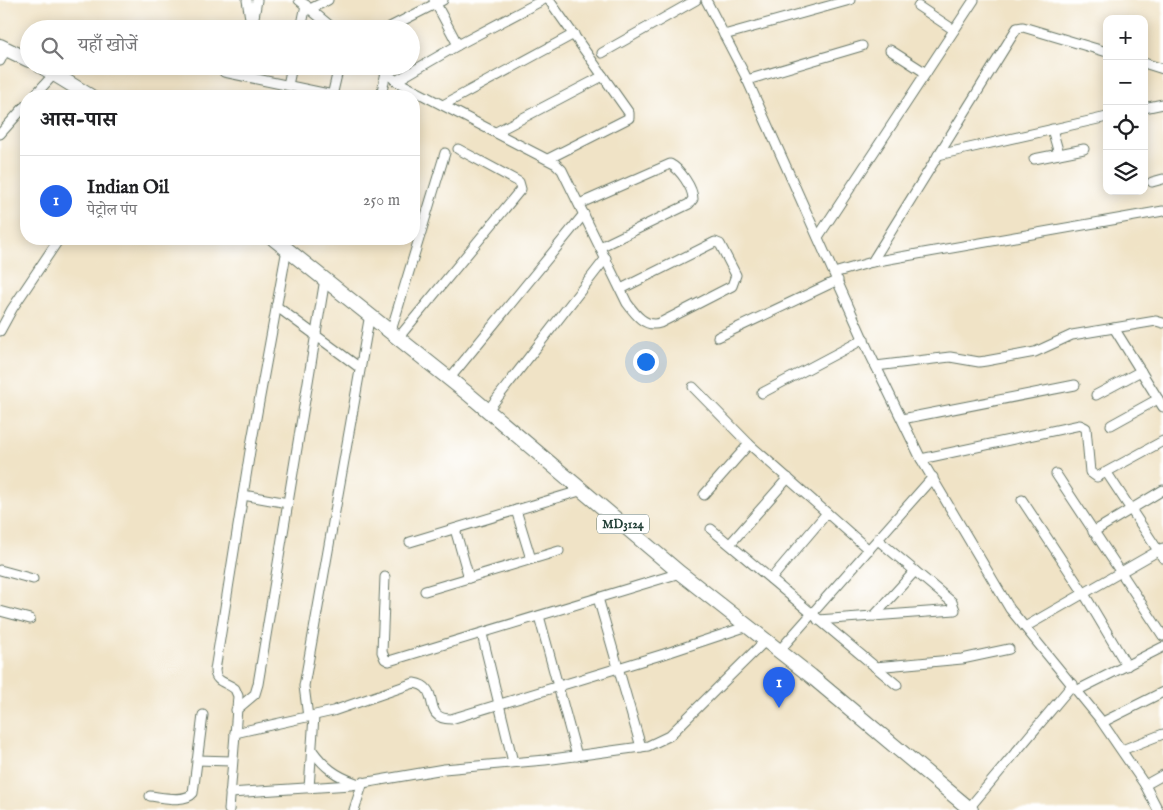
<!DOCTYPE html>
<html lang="hi">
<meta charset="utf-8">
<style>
:root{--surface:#fff;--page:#f2f2f2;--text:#202124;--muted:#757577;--line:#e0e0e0;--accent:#2563eb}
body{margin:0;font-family:"IM FELL English","Noto Serif Devanagari",serif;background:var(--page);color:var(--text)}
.controls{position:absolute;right:15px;top:15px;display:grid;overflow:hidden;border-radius:10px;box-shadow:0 2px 12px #0003}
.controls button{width:45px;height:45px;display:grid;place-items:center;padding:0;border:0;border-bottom:1px solid var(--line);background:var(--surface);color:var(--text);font:25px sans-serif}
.you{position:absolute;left:645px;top:361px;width:18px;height:18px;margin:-12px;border:4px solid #fff;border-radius:50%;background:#1a73e8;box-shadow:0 0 0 8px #1a73e833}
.badge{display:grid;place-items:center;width:32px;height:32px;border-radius:50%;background:var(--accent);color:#fff;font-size:16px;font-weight:700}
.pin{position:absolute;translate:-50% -41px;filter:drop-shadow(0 1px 2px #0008)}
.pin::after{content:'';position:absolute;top:26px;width:18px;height:15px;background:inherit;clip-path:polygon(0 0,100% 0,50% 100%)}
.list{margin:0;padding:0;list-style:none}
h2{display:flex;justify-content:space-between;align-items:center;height:65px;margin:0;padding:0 20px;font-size:21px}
h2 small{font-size:16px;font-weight:400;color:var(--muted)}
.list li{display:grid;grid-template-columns:32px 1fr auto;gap:15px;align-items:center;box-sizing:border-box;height:90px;padding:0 20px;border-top:1px solid var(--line)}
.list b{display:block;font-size:19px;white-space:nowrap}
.list p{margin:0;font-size:16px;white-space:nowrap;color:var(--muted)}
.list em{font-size:16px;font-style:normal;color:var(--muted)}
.icon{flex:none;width:28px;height:28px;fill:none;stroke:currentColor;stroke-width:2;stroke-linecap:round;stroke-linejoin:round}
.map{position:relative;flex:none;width:1163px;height:810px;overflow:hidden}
.search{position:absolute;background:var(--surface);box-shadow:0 2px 12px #0003;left:20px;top:20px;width:400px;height:55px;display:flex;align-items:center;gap:12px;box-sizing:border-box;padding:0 18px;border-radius:28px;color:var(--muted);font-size:19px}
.panel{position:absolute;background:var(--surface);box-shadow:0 2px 12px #0003;left:20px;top:90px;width:400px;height:155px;border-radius:20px}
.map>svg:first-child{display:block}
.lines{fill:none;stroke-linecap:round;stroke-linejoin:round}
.street-casing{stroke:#687767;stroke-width:11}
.primary-casing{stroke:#687767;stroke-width:16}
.street{stroke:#fff;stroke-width:9}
.primary{stroke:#fff;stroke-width:14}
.labels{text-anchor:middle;stroke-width:4;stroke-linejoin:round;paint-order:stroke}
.shield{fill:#fff;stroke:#627771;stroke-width:1}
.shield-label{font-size:12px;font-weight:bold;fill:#1f3d34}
</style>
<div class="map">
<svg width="1163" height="810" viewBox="0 0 1163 810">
<rect width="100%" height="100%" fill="#fff"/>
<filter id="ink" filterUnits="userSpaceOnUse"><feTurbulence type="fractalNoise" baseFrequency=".02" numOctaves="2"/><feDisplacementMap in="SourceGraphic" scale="10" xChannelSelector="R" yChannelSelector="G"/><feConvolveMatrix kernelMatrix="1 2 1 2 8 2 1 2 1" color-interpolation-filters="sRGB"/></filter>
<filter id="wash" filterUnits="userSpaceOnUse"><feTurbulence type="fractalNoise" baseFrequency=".0096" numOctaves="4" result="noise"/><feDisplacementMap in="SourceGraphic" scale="20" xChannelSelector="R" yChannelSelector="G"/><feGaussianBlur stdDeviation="1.12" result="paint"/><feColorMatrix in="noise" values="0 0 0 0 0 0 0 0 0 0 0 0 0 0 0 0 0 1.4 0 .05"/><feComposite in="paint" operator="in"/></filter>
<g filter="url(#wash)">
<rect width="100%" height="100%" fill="#f0e3c6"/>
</g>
<g filter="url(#ink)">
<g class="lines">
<defs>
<g id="street">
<path d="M247,0l4,24"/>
<path d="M299,0l35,29"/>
<path d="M434,0l24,45"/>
<path d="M706,0l39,75 124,277 52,107 89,150 89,109 46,67 13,25"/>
<path d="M918,6l36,24"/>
<path d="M310,9l18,-9"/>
<path d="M252,29l5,-29"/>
<path d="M301,29l5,-24"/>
<path d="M386,29l57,-29"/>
<path d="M724,35l126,-35"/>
<path d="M890,50l36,23"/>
<path d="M602,53l94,-53"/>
<path d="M0,61l6,-12"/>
<path d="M1144,63l19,6"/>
<path d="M379,66l17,15 160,83 6,6 65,133c8,11 18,25 33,20l72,-37 4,-11 -16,-31 -5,-2 -94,47"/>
<path d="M224,72l109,23"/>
<path d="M747,80l115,-34"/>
<path d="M396,81l62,-36 85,-45"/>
<path d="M288,85l4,-19"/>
<path d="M34,96l21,-23"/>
<path d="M332,96l7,-30"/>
<path d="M381,96l5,-24"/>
<path d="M443,105l131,-71"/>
<path d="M1144,108l19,-4"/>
<path d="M1052,129l7,25"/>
<path d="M496,132l107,-56"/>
<path d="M0,134l26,-29"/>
<path d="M938,155l169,-38"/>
<path d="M548,159l81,-41v-5l-80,-113"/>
<path d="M1034,159l50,-10"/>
<path d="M1152,182l11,-3"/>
<path d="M579,204l91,-40c10,5 23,24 23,35l-4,5 -89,43"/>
<path d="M818,237l156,-237"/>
<path d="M872,262l145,-234 6,-1 84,25"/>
<path d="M834,273l38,-11 291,-51"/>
<path d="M276,306l84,62"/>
<path d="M1114,328l49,79"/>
<path d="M0,331l12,-22 47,-70"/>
<path d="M391,331l54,-178"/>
<path d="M399,337l122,-148 -2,-7 -61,-33"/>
<path d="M718,337l120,-57"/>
<path d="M876,366l74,-9 29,5 7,-1 49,-9 37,-17 84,-14 7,2"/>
<path d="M450,378l134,-164"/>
<path d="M693,387l56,57 120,106"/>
<path d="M762,393l102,-54"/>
<path d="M1096,395l45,-24"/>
<path d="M488,410l118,-152"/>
<path d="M902,419l173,-34"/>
<path d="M1111,425l47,-26"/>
<path d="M921,459l159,-34 6,3 4,44 7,5 66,-36"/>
<path d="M1107,473l56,85"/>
<path d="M1056,474l107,162"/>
<path d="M243,495l45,8"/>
<path d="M704,495l45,-51"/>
<path d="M1022,500l61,92 44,74"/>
<path d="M516,510l15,49"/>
<path d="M455,529l14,49"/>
<path d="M711,529l186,156"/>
<path d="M1093,532l70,-42"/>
<path d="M410,542l173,-52"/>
<path d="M730,544l58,-66"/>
<path d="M0,570l33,9"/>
<path d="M385,577l-3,75 3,7 4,2 291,-88"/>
<path d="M771,579l56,-66"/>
<path d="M425,591l134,-40"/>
<path d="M598,598l43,149"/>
<path d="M0,611l30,8"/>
<path d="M539,616l38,140"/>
<path d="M874,616l41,-45"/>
<path d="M818,620l137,-10 -3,-8 -74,-62"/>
<path d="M1025,627l138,-79"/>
<path d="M482,634l31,128"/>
<path d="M779,651l154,-174"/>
<path d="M875,667l87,-8 47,-10"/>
<path d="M1078,690l85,-43"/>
<path d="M236,710l19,-16 3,-10 67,-405"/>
<path d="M308,717l-4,-31 66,-372"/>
<path d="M1103,722l60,-30"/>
<path d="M235,733l98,-22 81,-28c29,4 6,36 37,36l213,-65 84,-28"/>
<path d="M312,750c12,17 24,26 44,33"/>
<path d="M1122,750l41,-16"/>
<path d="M197,760l35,1"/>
<path d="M1145,785l18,-10"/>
<path d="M309,788l5,-72"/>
<path d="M230,793l121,-8 93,-16 101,-9 103,-14 21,-10 97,-96"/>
<path d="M150,796c11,1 35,7 43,-3l10,-78"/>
<path d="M969,808l104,-124"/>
<path d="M229,810l9,-114 -3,-7c-8,-7 -20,-6 -20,-19l35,-219 37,-202"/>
<path d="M354,810l9,-28"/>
</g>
<g id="primary">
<path d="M0,46l29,14"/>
<path d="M41,66l49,30"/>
<path d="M274,239l193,154 213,180 131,103 160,134"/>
</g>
</defs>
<use href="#street" class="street-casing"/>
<use href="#primary" class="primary-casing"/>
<use href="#street" class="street"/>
<use href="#primary" class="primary"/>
</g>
</g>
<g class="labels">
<rect class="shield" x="597" y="514.5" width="52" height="19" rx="4"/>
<g class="shield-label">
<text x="623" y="528">MD3124</text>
</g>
</g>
</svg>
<div class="controls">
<button>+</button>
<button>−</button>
<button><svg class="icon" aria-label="locate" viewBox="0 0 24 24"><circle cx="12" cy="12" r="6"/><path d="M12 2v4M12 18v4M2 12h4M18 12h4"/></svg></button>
<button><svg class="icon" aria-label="layers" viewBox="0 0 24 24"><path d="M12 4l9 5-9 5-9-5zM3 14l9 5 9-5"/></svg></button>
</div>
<div class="you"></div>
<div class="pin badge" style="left:779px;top:708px">1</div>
<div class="search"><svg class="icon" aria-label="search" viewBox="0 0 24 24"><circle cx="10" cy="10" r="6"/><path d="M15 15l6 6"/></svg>यहाँ खोजें</div>
<section class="panel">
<h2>आस-पास<small></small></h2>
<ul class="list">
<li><span class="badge">1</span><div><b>Indian Oil</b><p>पेट्रोल पंप</p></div><em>250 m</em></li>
</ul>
</section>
</div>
